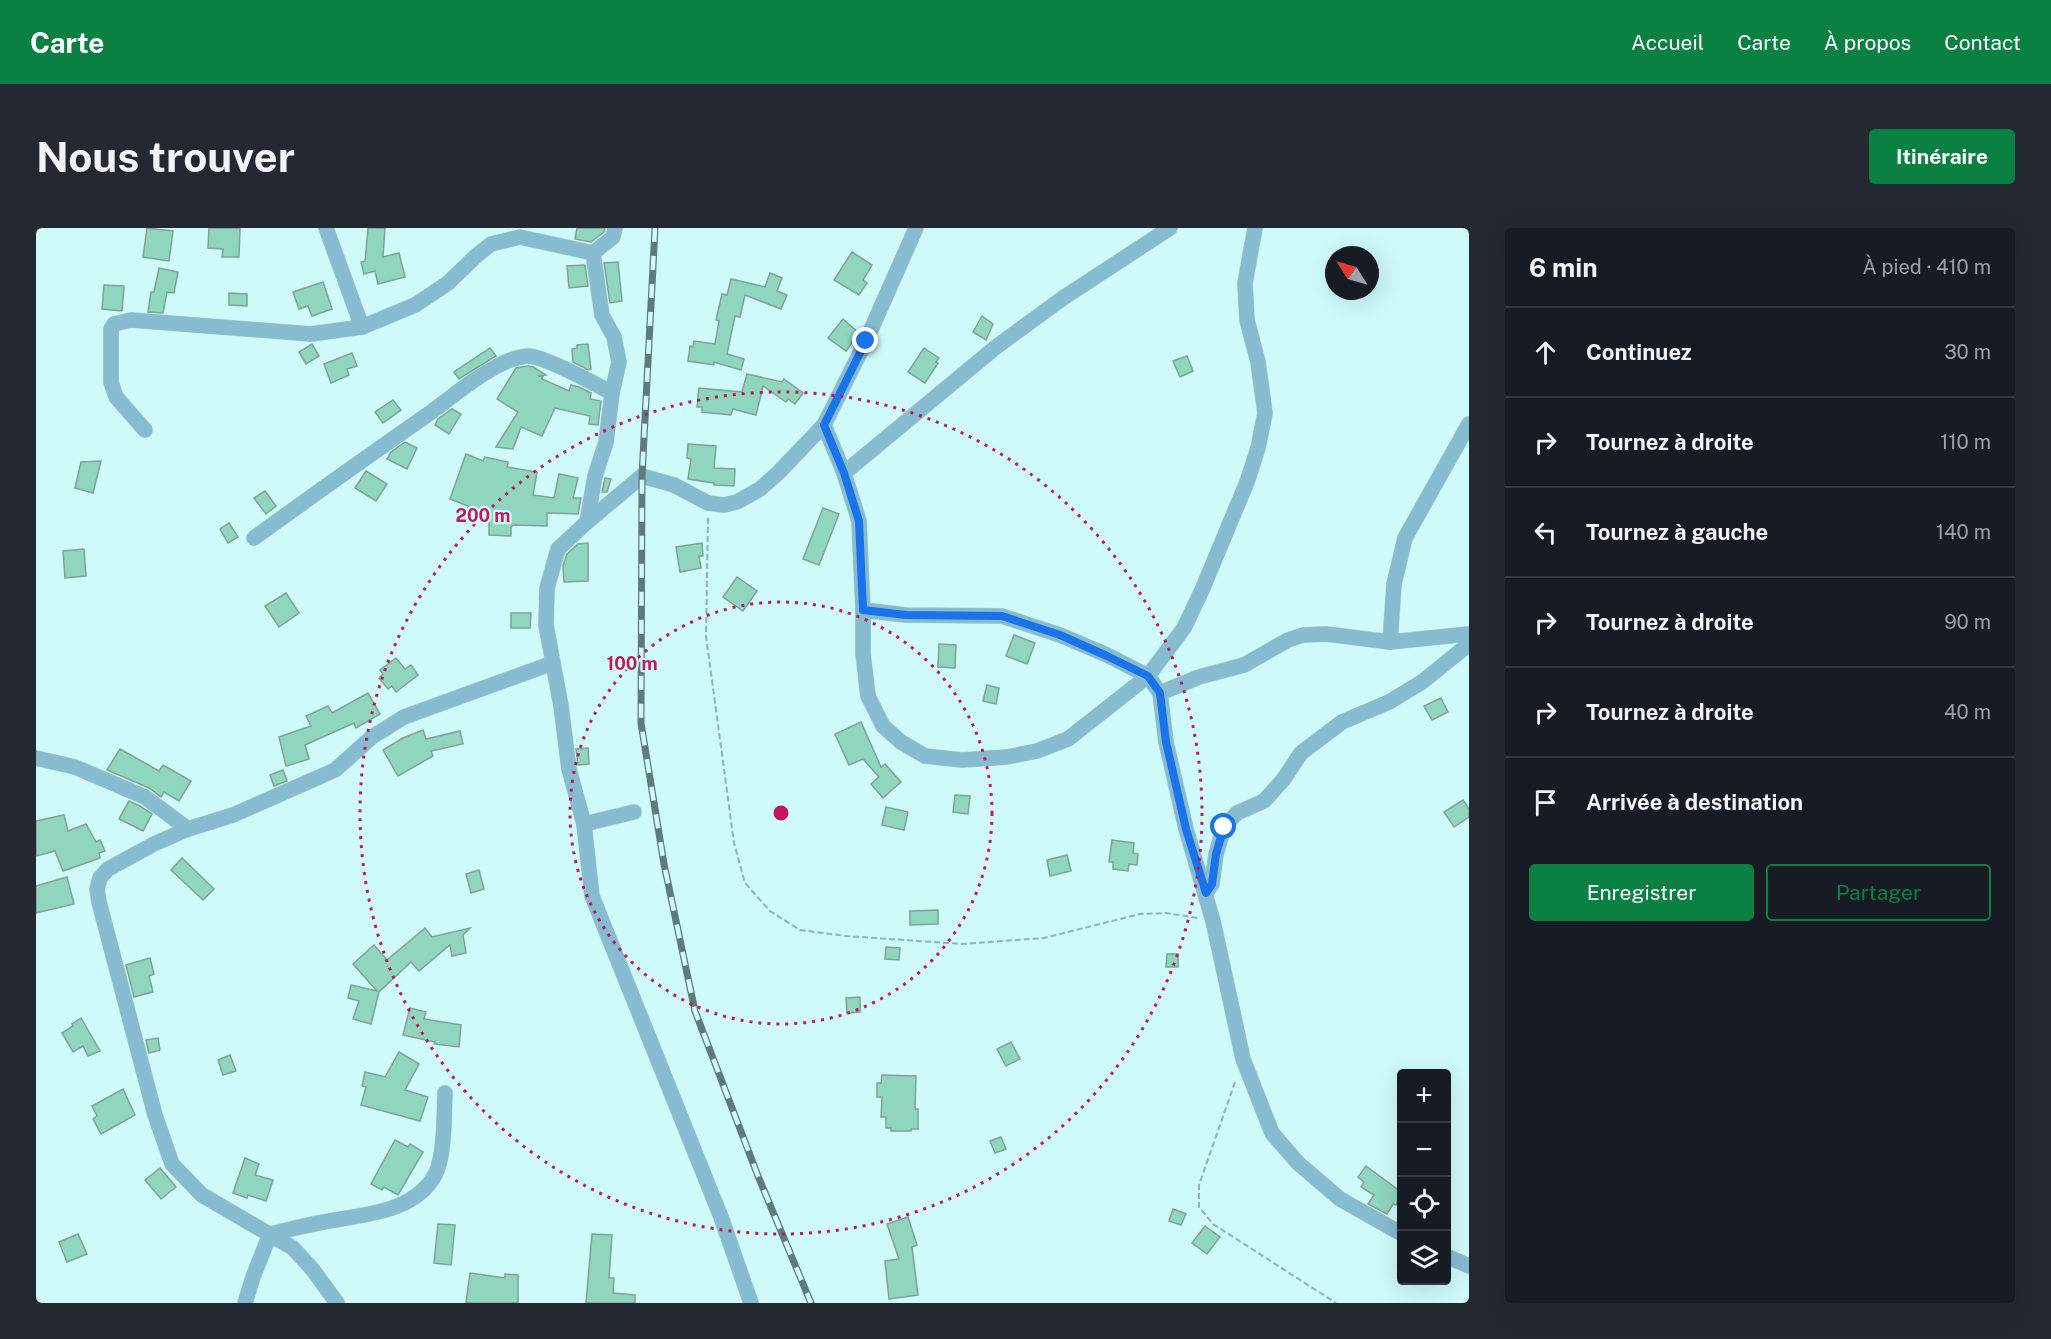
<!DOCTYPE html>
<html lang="fr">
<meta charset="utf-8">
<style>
:root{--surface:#171b24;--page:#242831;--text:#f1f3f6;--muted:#9ea1a6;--line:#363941;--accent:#0b8043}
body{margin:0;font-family:"Public Sans",sans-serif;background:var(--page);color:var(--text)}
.controls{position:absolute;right:18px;bottom:18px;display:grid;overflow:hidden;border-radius:6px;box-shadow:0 6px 24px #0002}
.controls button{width:54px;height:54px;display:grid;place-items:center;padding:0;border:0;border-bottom:2px solid var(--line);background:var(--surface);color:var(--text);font:30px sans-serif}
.compass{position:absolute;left:1289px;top:18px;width:54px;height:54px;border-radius:50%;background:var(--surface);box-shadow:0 6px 24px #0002;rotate:307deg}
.stop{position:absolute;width:18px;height:18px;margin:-14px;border:4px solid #1a73e8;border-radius:50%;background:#fff}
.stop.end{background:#1a73e8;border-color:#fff;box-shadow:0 2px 6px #0008}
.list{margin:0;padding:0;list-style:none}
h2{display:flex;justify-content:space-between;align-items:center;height:78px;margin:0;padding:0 24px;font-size:26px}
h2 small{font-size:20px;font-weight:400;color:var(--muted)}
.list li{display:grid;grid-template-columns:39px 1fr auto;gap:18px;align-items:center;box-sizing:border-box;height:90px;padding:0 24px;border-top:2px solid var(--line)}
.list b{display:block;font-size:22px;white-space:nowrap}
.list em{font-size:20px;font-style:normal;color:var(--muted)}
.actions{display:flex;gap:12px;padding:18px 24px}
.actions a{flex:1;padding:14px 0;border:2px solid var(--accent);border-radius:6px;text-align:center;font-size:21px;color:var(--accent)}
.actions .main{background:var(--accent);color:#fff}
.icon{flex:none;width:33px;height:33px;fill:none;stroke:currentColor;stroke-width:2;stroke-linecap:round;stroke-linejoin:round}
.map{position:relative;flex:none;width:1433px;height:1075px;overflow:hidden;border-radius:6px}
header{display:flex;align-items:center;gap:36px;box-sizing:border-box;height:84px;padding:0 30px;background:var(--accent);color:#fff}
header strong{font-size:28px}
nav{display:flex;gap:33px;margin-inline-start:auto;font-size:21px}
.intro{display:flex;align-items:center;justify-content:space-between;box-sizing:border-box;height:144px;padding:0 36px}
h1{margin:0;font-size:42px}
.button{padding:15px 27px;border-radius:6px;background:var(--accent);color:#fff;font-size:21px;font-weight:700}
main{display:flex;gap:36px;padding:0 36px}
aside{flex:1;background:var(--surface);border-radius:6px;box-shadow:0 6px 24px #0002}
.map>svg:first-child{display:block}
.building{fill:#90d5bd;stroke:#7fa395;stroke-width:1.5}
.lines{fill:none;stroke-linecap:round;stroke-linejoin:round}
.street-casing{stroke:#aed5d5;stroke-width:16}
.path{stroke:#90b2b2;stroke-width:2;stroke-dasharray:6 3;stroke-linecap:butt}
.street{stroke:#87bbcf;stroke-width:15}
.rail-casing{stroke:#5f7a7a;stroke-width:7}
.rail{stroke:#cffafa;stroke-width:4.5;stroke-dasharray:14;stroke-linecap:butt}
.route{stroke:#1a73e8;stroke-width:8}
.ring{fill:none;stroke:#c2185b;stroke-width:3;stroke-dasharray:3 6}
.centre{fill:#c2185b;stroke:#cffafa;stroke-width:3}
.ring-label{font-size:18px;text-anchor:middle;font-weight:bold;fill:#c2185b;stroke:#cffafa;stroke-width:4.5;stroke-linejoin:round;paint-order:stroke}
</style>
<header>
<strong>Carte</strong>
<nav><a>Accueil</a><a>Carte</a><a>À propos</a><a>Contact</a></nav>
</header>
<div class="intro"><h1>Nous trouver</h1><a class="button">Itinéraire</a></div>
<main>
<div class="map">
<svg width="1433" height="1075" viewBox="0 0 1433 1075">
<rect width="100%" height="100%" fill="#cffafa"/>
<g class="building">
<path d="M111,0l26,3 -4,30 -26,-4z"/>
<path d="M173,0h31l-1,29h-17l1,-8 -15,-1z"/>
<path d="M332,0h17l-2,29 16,-4 6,24 -27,7 -3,-13 -11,3 -3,-12 4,-1z"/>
<path d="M541,0h28l-1,4 -13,10 -16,-3z"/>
<path d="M816,24l20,13 -9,15 4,3 -8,12 -25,-15z"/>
<path d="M582,34l4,39 -12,2 -6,-40z"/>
<path d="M549,37l3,21 -19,2 -2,-22z"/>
<path d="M123,40l19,4 -4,21 -7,-1 -4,21 -15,-1 3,-20h3z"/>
<path d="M734,45l12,5 -5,13 10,4 -6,14 -36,-14 -5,22 -5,-1 -8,38 17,5 -3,11 -27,-8v3l-26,-4 2,-15 3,1 1,-6 21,3 4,-23 -3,-1 6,-26 5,1 4,-16 34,8z"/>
<path d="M287,54l9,27 -20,7 -4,-10 -9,3 -6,-17z"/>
<path d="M68,57l20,1 -2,25 -20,-2z"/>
<path d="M193,65l18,1v12l-18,-1z"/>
<path d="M946,88l11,8 -7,16 -13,-8z"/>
<path d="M807,91l16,14 -13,18 -18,-13z"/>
<path d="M276,116l7,12 -13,8 -7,-12z"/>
<path d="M552,116l3,25 -3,1 -15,-8 -1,-13 5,-1v-3z"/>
<path d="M454,120l6,8 -37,23 -5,-7z"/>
<path d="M888,120l15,10 -3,4 2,1 -13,20 -17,-11z"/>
<path d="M316,125l5,13 -10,3 2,6 -18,8 -7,-19z"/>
<path d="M1151,128l6,15 -13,6 -7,-16z"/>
<path d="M492,138l5,1 13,8 -8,1 5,1 -1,2 27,12 2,-6 8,2 12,6 -1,6 11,2 -3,24 -9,-1 1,-8 -35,-8 -13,28 -21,-9 -8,22 -17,-2 22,-35 -21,-13 19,-31z"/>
<path d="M711,146l35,8 2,-3 19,14 -8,11 -7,-5 -2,3 -23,-16 -7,29 -23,-6 -2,6 -29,-3v-5h-5l2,-19 43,4z"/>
<path d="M357,172l8,10 -18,13 -8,-11z"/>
<path d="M416,181l9,5 -12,20 -14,-9 3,-6z"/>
<path d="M369,214l12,6 -10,21 -20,-10 4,-7z"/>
<path d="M652,216l28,2 -2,22 21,1 -1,17 -20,-1v-2l-26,-4 3,-20 -4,-1z"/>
<path d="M430,226l17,7 2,-4 23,5 -1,5 30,5 -4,23 21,3 5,-24 19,4 -5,20h8l-3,16 -31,-1v13l-34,-1 -2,2v9l-22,-1v-23l-21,-1v-5l-18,-7z"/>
<path d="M65,233l-8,32 -18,-5 6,-26z"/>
<path d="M330,243l21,13 -11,17 -21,-13z"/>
<path d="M569,250l6,1 -4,13h-5z"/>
<path d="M229,263l11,15 -10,8 -12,-16z"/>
<path d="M787,280l16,6 -20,51 -16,-6z"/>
<path d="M193,295l9,14 -10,6 -8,-14z"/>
<path d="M552,315v38l-24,1 -1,-16 4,-12 11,-10z"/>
<path d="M666,315l1,13h-4l2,12 -21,4 -4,-25z"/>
<path d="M48,321l2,27 -21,2 -2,-27z"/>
<path d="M701,349l20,14 -14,20 -20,-14z"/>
<path d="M250,365l13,20 -20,14 -14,-21z"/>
<path d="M475,385h20l-1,15h-19z"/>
<path d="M978,407l21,8 -8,21 -21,-8z"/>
<path d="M903,416l17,1 -1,23 -17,-1z"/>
<path d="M360,430l9,11 6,-4 7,10 -22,17 -4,-6 -4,3 -9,-11 4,-4 -3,-4z"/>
<path d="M951,457l12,3 -3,16 -13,-3z"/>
<path d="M332,465l12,21 -24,14 -2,-5 -49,22 4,14 -23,7 -7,-29 32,-11 -5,-10 22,-10 4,7z"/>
<path d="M1405,470l7,14 -16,8 -8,-14z"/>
<path d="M825,494l20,45 4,-3 16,18 -18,16 -12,-14 8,-7 -16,-18 -14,6 -14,-31z"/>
<path d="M387,502l3,9 34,-8 3,13 -32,7 2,5 -35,20 -15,-26 20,-12z"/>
<path d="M552,520l1,16 -11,1 -2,-16z"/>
<path d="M84,521l39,22 4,-6 28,16 -12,20 -15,-9 -3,5 -12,-9 -42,-18z"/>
<path d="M247,542l4,11 -13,5 -4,-11z"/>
<path d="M919,567l15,1 -2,18 -15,-2z"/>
<path d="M1427,572l6,9v8l-15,10 -10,-15z"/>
<path d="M93,573l11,5 12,8 -9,17 -24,-12z"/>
<path d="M850,579l22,5 -4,18 -22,-5z"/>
<path d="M28,587l4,16 18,-7 10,18 4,-2 5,11 -6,2 1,5 -37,13 -8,-20 -19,5v-35z"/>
<path d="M1076,612l22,3 -1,10 5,1 -1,11 -8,-1 -1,7 -15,-2v-7h-4z"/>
<path d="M1031,627l4,16 -21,5 -3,-16z"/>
<path d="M146,630l32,31 -11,11 -32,-30z"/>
<path d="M443,642l5,19 -13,4 -5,-19z"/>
<path d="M31,649l7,27 -38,9v-27z"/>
<path d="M902,682v14l-28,1v-14z"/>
<path d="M389,700l7,9 38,-9 -7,7 3,18 -14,3 -2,-11 -31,26 -8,-9 -32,30 -8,32 -18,-5 6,-18 -11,-3 3,-13 26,6 -24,-27 21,-19 13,15z"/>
<path d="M850,719l14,1 -1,12 -14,-1z"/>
<path d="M1131,726h11v13h-12z"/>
<path d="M114,730l4,16 -5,2 4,16 -19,5 -8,-32z"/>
<path d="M824,769v15l-13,1 -1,-15z"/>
<path d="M374,780l16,4 -2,7 37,6 -2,22 -25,-3 1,-2 -32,-7z"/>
<path d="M45,790l19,33 -12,5 -5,-10 -10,6 -11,-19 11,-7 -1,-2z"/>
<path d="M122,810l2,12 -11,3 -3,-13z"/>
<path d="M975,814l9,17 -14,7 -9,-17z"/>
<path d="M363,824l20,12 -14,26 23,7 -8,24 -59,-16 5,-18 -4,-1 3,-14 20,5z"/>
<path d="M194,827l6,16 -13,4 -5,-15z"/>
<path d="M846,847l34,1 -1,33h3v20h-7v2h-20v-3h-5v-11h-5l1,-20h-5v-14h4z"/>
<path d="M87,861l12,26 -34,19 -8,-15 4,-3 -5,-10z"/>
<path d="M965,909l5,12 -11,4 -5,-12z"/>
<path d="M359,912l13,7 2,-3 13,8 -25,43 -14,-8 -2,3 -11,-6z"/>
<path d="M209,930l14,6 -4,11 18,5 -7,21 -18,-6 -1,3 -14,-5z"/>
<path d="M1330,938l35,26v5l-5,8 -3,-1 -6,10 -19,-10 6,-9 -13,-8 3,-5 -6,-5z"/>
<path d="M124,940l16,19 -15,12 -16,-19z"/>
<path d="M1137,981l13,5 -5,11 -12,-4z"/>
<path d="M872,989l9,28 -5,2 6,48 -29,4 -4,-38 14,-2 -12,-35z"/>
<path d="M402,996l17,1 -4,40 -17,-2z"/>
<path d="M1169,998l15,11 -13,17 -15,-11z"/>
<path d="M42,1006l9,20 -20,8 -8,-20z"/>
<path d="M556,1006l20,1 -3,43h5l-1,15 22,2v8h-49z"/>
<path d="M434,1045l35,5v-4l13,1v28h-52z"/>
</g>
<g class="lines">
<defs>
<g id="street">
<path d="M290,0l36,99"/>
<path d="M557,25l20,-16 2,-9"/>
<path d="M788,197l20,48 15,48 4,89v44l5,42 15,30 18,16 24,14 37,4 45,-3 30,-6 31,-12 80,-63 36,-48 18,-38 45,-108 11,-34 7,-35 -7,-51 -11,-42 -2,-37 10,-55"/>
<path d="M109,202l-29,-33 -5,-15v-53l3,-5 17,-4 180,14 51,-7 53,-22 33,-22 28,-27 15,-12 29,-7 73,16 9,62 12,22 5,25 -7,31 -6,49 -11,34 -8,46 -29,27 -11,39 -1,37 15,81 8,63 15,55 8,72 129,321 30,86"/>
<path d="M808,245l152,-126 67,-49 107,-70"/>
<path d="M551,294l55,-46 32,9 34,18 16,2 13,-3 23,-13 18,-16 46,-48 42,-84 50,-113"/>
<path d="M218,310c58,-42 117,-84 176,-125 25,-18 66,-55 98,-57 16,0 67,28 84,37"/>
<path d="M827,382l43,5 96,1 58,19 47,20 41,21 12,17 6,49 20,87 27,92 30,138 29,74 26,30 42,36 62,35"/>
<path d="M1354,414l4,-58 11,-46 64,-114"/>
<path d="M1124,465l39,-16 45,-12 44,-25 15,-5 23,-1 64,8 79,-8"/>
<path d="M0,530l39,9 70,30 43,32"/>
<path d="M548,596l50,-12"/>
<path d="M1170,665l6,-9 4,-30 8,-27 13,-14 27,-12 19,-21 18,-27 41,-31 47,-20 33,-20 47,-38"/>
<path d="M1410,1028l23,10"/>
<path d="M209,1075l8,-26 17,-43c18,-4 36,-9 54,-12 38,-8 89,-8 111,-47 10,-19 9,-61 10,-82"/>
<path d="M301,1075l-24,-33 -20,-22 -91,-53 -30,-31 -17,-49 -56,-213 -2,-13 3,-11 8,-9 46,-25 34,-15 45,-14 102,-45 37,-33 32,-20 149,-54"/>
</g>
</defs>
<use href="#street" class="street-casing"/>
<g class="path">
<path d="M672,290l-2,118 28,207 11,40 25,28 30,19 46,6 116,8 82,-6 96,-24 26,-1 32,5"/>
<path d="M1199,854l-36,103v22l14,17 123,79"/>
</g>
<use href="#street" class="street"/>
<defs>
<path id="rail" d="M619,0l-13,248 -1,247 23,141 31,147 63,165 53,127"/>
</defs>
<use href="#rail" class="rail-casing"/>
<use href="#rail" class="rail"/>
</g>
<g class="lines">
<path class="route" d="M830,113l-42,84 20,48 15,48 4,89 43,5 96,1 58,19 47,21 41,20 12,17 6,49 20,87 20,64 6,-9 4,-30 8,-27"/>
</g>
<g class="ring">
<circle cx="745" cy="585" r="211"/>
<circle cx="745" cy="585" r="421"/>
</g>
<circle cx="745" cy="585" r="9" class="centre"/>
<g class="ring-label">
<text x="447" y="294">200 m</text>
<text x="596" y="442">100 m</text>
</g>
</svg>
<div class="controls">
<button>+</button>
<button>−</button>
<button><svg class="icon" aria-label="locate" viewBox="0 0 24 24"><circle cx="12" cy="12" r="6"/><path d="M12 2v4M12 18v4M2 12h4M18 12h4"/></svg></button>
<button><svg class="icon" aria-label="layers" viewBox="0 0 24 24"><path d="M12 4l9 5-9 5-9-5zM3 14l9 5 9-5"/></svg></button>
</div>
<svg class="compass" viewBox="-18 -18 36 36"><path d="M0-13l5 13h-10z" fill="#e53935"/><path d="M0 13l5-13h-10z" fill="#9ea1a6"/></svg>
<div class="stop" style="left:1188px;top:599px"></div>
<div class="stop end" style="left:830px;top:113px"></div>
</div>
<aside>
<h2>6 min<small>À pied · 410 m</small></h2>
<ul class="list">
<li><svg class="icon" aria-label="ahead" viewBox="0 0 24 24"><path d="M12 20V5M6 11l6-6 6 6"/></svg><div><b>Continuez</b></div><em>30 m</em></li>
<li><svg class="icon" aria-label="right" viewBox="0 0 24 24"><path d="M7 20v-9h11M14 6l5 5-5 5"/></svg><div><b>Tournez à droite</b></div><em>110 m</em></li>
<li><svg class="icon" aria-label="left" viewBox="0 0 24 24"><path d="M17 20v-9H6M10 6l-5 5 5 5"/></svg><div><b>Tournez à gauche</b></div><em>140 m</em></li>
<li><svg class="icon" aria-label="right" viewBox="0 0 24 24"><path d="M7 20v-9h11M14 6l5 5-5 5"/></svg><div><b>Tournez à droite</b></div><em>90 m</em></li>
<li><svg class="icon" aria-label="right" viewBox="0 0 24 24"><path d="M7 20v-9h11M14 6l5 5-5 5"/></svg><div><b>Tournez à droite</b></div><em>40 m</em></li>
<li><svg class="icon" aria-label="arrive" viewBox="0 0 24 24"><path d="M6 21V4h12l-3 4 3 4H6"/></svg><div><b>Arrivée à destination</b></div></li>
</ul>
<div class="actions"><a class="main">Enregistrer</a><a>Partager</a></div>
</aside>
</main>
